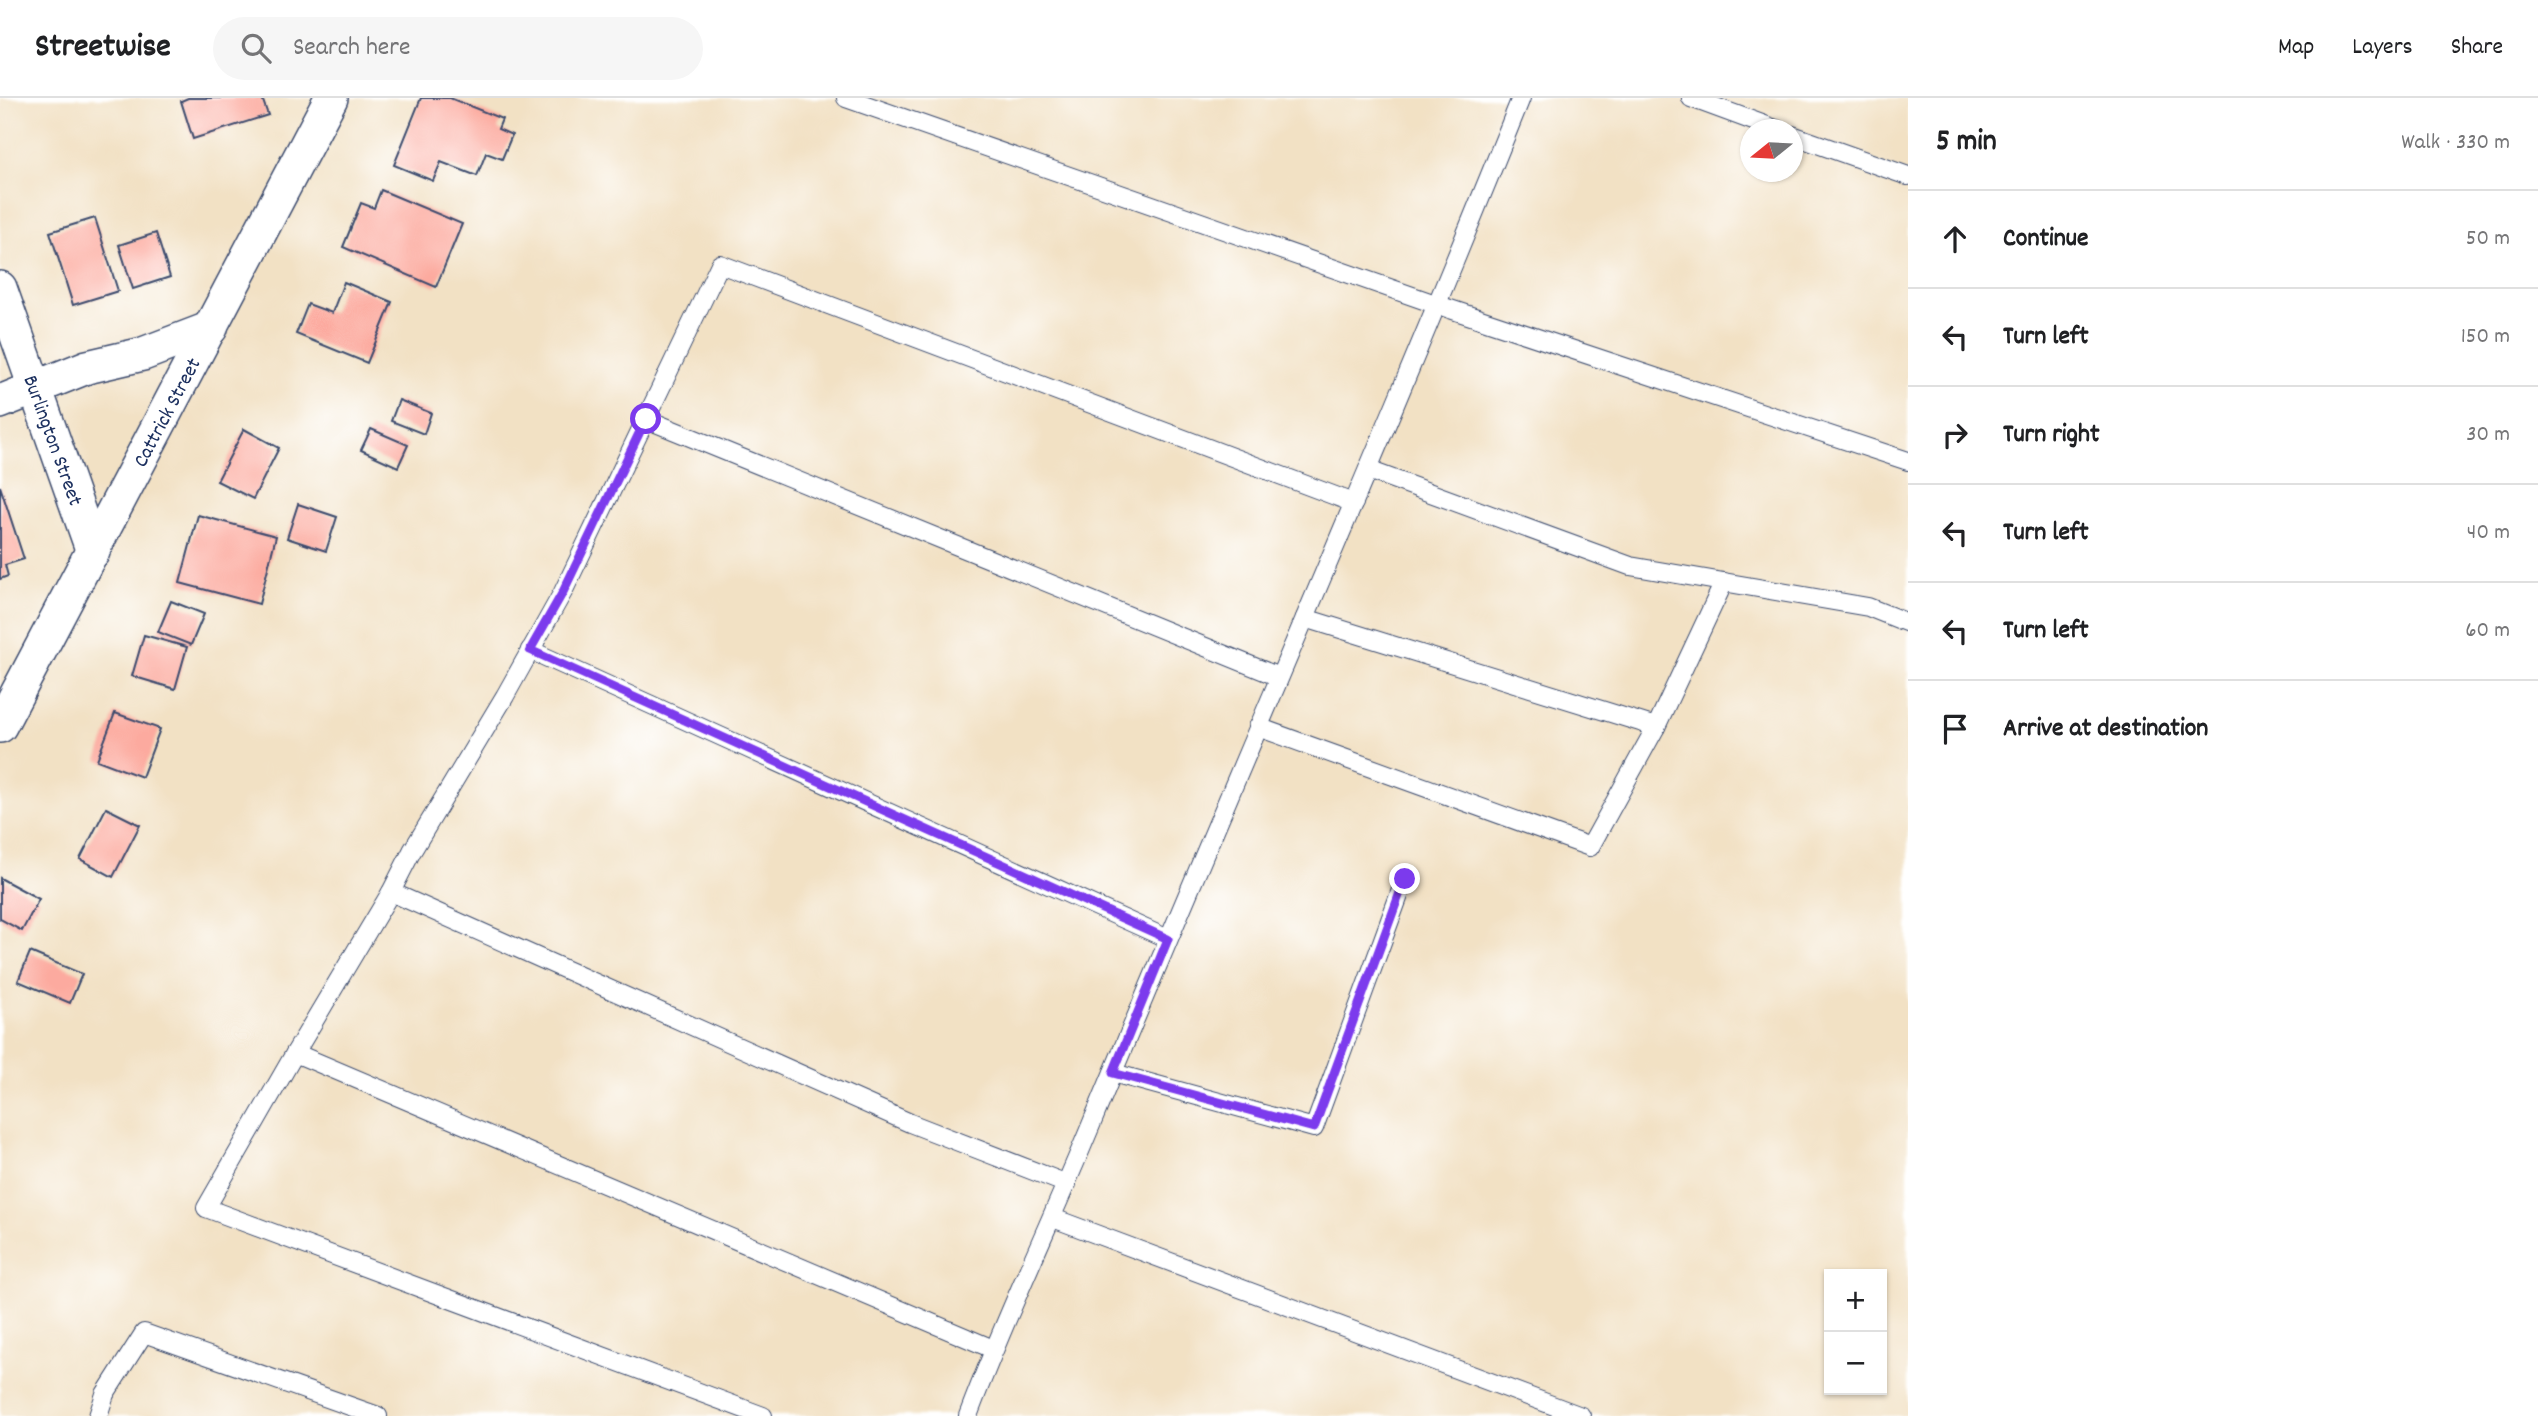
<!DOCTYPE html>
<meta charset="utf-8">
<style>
:root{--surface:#fff;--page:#f6f6f6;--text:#202124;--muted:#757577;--line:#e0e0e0}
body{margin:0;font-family:Dekko,sans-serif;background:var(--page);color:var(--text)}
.controls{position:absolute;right:21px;bottom:21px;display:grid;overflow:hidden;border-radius:0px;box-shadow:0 2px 5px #0004}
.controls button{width:63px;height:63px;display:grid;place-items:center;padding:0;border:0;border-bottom:2px solid var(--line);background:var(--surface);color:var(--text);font:35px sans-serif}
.compass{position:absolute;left:1740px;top:21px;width:63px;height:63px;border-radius:50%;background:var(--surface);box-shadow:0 2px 5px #0004;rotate:252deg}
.stop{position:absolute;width:21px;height:21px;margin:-16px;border:5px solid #7c3aed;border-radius:50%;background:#fff}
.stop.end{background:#7c3aed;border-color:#fff;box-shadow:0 2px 7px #0008}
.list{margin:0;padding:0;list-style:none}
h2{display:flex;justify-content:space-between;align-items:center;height:91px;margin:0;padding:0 28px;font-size:30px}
h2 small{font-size:23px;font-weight:400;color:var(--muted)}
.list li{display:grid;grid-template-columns:46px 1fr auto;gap:21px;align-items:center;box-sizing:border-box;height:98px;padding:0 28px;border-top:2px solid var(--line)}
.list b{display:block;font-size:26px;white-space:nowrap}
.list em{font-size:23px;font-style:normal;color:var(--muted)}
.icon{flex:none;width:38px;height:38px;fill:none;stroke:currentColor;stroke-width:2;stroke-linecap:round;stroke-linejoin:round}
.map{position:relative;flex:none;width:1908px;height:1318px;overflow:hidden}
header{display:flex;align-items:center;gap:42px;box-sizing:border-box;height:98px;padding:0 35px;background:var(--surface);border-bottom:2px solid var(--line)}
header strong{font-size:33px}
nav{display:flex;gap:38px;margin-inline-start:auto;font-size:24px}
.search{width:490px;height:63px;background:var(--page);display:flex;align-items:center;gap:18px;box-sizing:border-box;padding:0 24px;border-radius:38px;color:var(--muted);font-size:26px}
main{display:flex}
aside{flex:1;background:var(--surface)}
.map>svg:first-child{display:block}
.building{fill:#fcaa9f}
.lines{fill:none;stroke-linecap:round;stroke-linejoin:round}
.lane-casing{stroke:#3b4a6d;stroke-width:20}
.street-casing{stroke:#3b4a6d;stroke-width:36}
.lane{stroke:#fff;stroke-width:18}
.street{stroke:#fff;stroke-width:33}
.route{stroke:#7c3aed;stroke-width:9}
.labels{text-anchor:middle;stroke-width:5;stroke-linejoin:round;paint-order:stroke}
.street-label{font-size:21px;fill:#1b2f5e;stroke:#fff}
</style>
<header>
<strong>Streetwise</strong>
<div class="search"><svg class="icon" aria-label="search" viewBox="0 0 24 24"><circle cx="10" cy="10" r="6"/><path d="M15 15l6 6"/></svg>Search here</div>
<nav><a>Map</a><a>Layers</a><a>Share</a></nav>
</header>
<main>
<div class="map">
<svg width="1908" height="1318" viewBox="0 0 1908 1318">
<rect width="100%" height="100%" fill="#fff"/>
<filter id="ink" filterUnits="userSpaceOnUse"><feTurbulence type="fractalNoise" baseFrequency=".0143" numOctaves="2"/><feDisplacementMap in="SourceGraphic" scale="14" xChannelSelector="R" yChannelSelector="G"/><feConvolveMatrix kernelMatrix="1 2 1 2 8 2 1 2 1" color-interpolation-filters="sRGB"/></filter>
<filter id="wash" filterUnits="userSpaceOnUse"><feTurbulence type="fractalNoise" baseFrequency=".00686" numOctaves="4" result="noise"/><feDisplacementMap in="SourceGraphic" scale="28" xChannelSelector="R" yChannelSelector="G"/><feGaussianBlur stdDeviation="1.57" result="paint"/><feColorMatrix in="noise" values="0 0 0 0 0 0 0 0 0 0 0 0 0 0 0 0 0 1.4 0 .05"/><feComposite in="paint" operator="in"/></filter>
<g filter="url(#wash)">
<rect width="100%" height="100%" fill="#f2e1c4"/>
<g id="blocks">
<g class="building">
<path d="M188,0h74l6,17 -75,24 -12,-38z"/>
<path d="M421,0h29l52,21 -4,10 14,6 -10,24 -16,-6 -9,23 -36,-14 -8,19 -39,-16z"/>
<path d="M381,92l81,34 -26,63 -93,-40 18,-44 13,5z"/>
<path d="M95,120l23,73 -45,14 -23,-73z"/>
<path d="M156,135l14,44 -37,12 -14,-44z"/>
<path d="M344,184l48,20 -25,61 -71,-29 12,-30 24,9z"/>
<path d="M399,302l32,13 -7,21 -33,-13z"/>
<path d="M244,331l35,19 -26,51 -36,-18z"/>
<path d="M371,331l37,16 -10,22 -37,-17z"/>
<path d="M0,388l24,73 -19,6 3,11 -8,3z"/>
<path d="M298,406l39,13 -11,34 -39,-13z"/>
<path d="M198,417l78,21 -17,68 -79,-21z"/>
<path d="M171,503l33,13 -13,31 -33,-13z"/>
<path d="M144,537l43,12 -12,42 -43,-13z"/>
<path d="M115,615l45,16 -18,48 -45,-17z"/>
<path d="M106,710l34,17 -27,52 -33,-18z"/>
<path d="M0,780l39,21 -17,32 -22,-12z"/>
<path d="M30,854l52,22 -12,29 -52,-22z"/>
</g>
</g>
</g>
<g filter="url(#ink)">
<use href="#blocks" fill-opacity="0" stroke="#3b4a6d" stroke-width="2"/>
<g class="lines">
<defs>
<g id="lane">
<path d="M846,0l592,207 470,156"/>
<path d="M1691,0l87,32"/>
<path d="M1792,37l116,41"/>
<path d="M646,321l633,258"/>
<path d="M1368,372l262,96 238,41 40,16"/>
<path d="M1305,520l351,109 68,-145"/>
<path d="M530,552l638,289"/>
<path d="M1258,629l332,120 66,-120"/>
<path d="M391,794l-96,161 698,296"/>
<path d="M295,955l-89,155 557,208"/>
<path d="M1113,975l201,55 91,-249"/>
<path d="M1067,1086l-157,-61 -519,-231 21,-41 93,-155 58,-104 157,-328 634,239"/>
<path d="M1053,1120l528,198"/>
<path d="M98,1318l7,-22 39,-61 234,83"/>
<path d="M968,1318c37,-99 83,-194 123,-291 142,-343 292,-683 430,-1027"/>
</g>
<g id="street">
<path d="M0,190l93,264"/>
<path d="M0,304l87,-35 56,-13 68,-26"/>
<path d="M0,628l331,-628"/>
</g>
</defs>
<use href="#lane" class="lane-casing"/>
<use href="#street" class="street-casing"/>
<use href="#lane" class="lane"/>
<use href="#street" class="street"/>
</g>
</g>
<g class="lines" filter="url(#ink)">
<path class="route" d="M646,321l-83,173 -33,58 638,289 -55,134 201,55 91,-249"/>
</g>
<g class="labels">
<g class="street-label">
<text transform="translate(166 314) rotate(-62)" y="7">Cattrick Street</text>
<text transform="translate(54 342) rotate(70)" y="7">Burlington Street</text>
</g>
</g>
</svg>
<div class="controls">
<button>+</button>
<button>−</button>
</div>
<svg class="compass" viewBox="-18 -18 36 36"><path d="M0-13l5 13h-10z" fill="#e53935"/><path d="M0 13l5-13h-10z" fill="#757577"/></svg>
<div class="stop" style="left:646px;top:321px"></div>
<div class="stop end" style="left:1405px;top:781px"></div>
</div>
<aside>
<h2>5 min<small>Walk · 330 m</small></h2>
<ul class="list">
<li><svg class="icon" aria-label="ahead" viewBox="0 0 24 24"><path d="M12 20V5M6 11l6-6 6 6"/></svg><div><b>Continue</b></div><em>50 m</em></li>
<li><svg class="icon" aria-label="left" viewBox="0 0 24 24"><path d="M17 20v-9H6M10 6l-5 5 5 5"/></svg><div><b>Turn left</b></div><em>150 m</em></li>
<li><svg class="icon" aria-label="right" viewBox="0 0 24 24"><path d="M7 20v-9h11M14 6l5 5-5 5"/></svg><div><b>Turn right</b></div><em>30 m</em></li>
<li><svg class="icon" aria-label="left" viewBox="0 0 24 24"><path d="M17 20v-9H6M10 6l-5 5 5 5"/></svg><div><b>Turn left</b></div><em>40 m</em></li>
<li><svg class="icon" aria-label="left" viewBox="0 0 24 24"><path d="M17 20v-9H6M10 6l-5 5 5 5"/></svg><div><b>Turn left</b></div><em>60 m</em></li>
<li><svg class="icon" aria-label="arrive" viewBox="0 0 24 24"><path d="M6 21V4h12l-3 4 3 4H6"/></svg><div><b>Arrive at destination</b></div></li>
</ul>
</aside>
</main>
